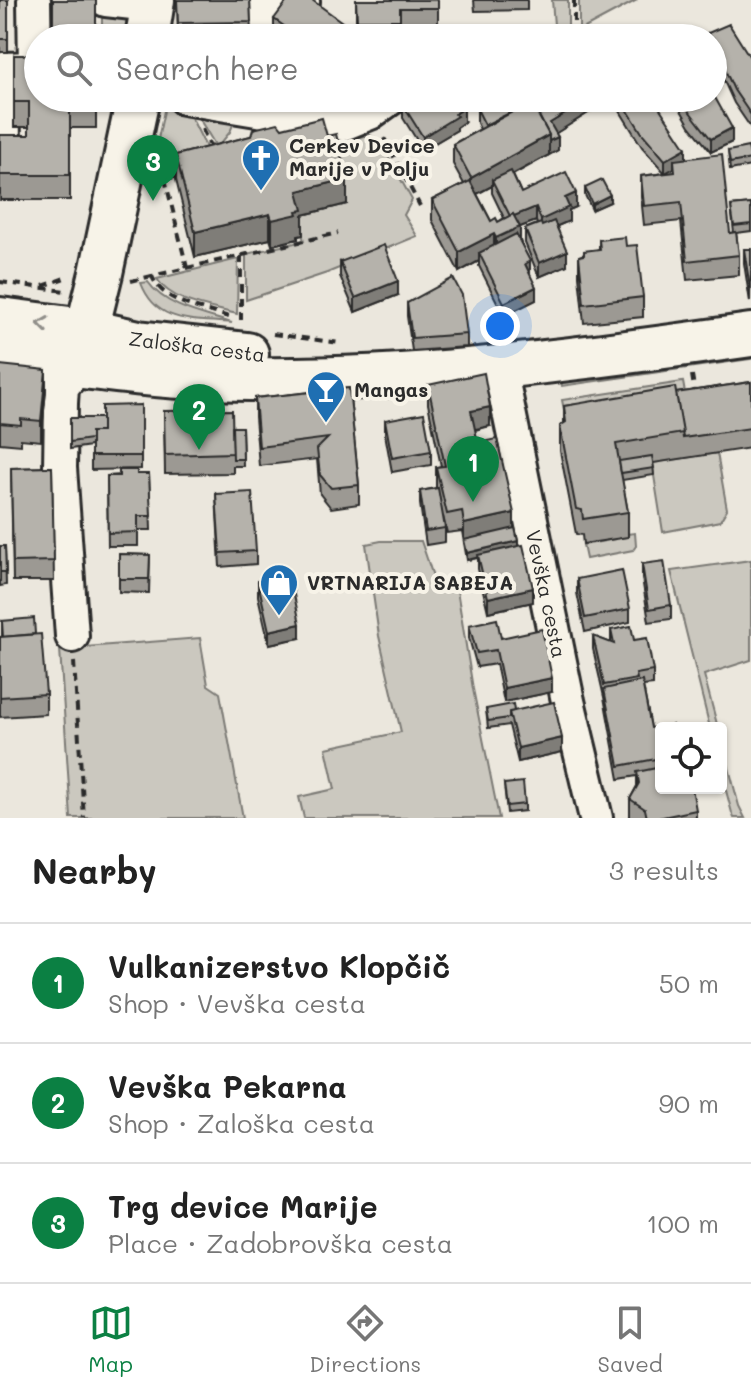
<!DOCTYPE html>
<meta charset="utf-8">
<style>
:root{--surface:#fff;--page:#f6f6f6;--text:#222;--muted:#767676;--line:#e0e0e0;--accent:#0b8043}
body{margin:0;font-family:Mali,sans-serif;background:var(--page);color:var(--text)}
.controls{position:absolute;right:24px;bottom:24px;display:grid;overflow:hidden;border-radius:8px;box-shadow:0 2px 6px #0004}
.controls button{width:72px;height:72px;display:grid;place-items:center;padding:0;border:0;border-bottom:2px solid var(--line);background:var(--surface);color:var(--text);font:40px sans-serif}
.you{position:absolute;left:500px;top:326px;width:28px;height:28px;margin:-20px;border:6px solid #fff;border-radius:50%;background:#1a73e8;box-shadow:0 0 0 12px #1a73e833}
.badge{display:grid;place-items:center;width:52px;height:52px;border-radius:50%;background:var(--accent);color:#fff;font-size:26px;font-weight:700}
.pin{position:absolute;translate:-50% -66px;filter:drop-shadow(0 2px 4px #0008)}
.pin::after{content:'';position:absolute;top:42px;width:28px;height:24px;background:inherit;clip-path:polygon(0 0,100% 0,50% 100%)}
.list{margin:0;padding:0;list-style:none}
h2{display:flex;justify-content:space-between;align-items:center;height:104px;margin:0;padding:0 32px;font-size:34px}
h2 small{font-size:26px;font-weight:400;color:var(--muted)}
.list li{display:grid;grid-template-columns:52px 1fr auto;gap:24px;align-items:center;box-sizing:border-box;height:120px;padding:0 32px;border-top:2px solid var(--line)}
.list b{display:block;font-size:30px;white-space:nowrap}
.list p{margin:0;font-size:26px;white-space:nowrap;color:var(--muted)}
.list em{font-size:26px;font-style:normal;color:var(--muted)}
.icon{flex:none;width:44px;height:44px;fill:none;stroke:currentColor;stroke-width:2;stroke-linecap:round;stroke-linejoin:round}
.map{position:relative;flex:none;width:751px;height:818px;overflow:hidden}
.search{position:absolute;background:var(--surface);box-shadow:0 2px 6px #0004;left:24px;right:24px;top:24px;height:88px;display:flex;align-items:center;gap:20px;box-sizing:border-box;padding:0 28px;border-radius:44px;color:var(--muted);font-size:30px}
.sheet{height:464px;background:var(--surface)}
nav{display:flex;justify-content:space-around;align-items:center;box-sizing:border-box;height:112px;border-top:2px solid var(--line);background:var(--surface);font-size:22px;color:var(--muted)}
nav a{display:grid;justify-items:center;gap:4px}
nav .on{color:var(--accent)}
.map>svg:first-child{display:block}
.green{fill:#cbc8bf;stroke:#7b7a75;stroke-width:2}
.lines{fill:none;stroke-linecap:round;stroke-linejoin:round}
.minor-casing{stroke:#2b2b2b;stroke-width:38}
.major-casing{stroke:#2b2b2b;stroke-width:48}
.path{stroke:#2b2b2b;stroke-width:4;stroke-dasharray:8 6;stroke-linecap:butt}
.minor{stroke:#f7f3e8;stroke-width:32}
.major{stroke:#f7f3e8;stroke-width:42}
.wall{fill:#9c9993;stroke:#2b2b2b;stroke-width:2;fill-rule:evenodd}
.shaded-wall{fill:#7f7d78;stroke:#2b2b2b;stroke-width:2}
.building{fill:#b5b2ab;stroke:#2b2b2b;stroke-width:2}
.oneway{stroke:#918f8a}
.labels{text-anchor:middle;stroke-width:8;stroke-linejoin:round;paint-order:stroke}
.poi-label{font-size:20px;font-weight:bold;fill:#2b2b2b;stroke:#f7f3e8;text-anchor:start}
.street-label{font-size:20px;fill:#2b2b2b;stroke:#f7f3e8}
</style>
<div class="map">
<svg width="751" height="818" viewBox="0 0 751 818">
<rect width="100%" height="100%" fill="#ebe7dd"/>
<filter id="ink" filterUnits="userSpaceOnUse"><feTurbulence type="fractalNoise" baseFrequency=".0125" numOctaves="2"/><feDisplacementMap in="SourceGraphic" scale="16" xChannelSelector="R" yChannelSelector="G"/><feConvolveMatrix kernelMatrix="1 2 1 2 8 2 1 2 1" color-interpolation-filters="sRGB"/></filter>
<g filter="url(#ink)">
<g class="green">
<path d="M552,0h16v38h-13z"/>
<path d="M579,0h58l-58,31z"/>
<path d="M102,11l27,2 -4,25h-23z"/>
<path d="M272,98h86l5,4 -24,11z"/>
<path d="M165,106l22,3 26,52 -48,8 -10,-5 -1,-6z"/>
<path d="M194,110l42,7 -6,15 -13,16z"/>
<path d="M370,135l10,6 32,59 -8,15 13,21 -90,37 -81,27v-46l58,-13 -6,-25 39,-75z"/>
<path d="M238,259l-1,55c-26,-7 -65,-11 -80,-35z"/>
<path d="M148,282c18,26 56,32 84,41 -38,-4 -75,2 -91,-40z"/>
<path d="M751,353v6l-189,27 -1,-5z"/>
<path d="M683,382l5,28 -120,20 -6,-30z"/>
<path d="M717,453l10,56 -7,12 -57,11 -11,-69z"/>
<path d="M635,533l1,13 -3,4 -47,9 -3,-14 44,-8v-3z"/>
<path d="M381,541h40l17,50 19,-1 16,99 26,129h-195l-5,-21 36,-8 -9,-41 75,-16 -22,-96 -13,-92z"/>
<path d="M751,560v100l-47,15 14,53h-8l-39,-157z"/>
<path d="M200,638l8,47 12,8 23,125h-172l-11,-169z"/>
<path d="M721,738l18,68 6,12h-11l-2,-5 -11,-41z"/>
</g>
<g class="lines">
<defs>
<g id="minor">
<path d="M106,0l45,5"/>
<path d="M261,38l-1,-35 43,-1"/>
<path d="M184,98l159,26 27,-11 21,-15"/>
<path d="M4,147l-1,-78 32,-1 -1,-68"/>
<path d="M500,368l68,333 28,117"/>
<path d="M72,636l-12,-168 1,-65 1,-16 16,-20"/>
</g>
<g id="major">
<path d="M147,38l6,-38"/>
<path d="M0,319l85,11 53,12 109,12"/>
<path d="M0,357c69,7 137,19 206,21 185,7 362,-17 545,-43"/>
<path d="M80,358l21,-85 37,-175"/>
</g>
</defs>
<use href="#minor" class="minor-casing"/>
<use href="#major" class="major-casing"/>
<g class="path">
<path d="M574,0v37"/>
<path d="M202,129l10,21"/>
<path d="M384,138l36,68"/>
<path d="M179,176l-14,3 22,89"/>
<path d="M131,281l21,-5"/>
<path d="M0,282l65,9"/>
<path d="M43,286l22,-8"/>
<path d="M229,317c-25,-8 -67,-14 -77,-41l186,-43"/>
<path d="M241,320v-65"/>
<path d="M273,334l67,9"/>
<path d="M692,375l3,19"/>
<path d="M74,662l10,156"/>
</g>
<use href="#minor" class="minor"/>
<use href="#major" class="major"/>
</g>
<g class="wall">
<rect x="0" y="0" width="8" height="52"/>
<path d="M177,0h73l1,38h-73z"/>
<path d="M356,0h82v33h-38v5h-126v-19l82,13z"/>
<path d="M474,0h53v10l-52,1z"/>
<path d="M708,33l43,26v69l-17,-25 -21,-46v-19h-5z"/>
<path d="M14,55l82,43v30h-26v72h-70v-65h29v-8h-15z"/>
<path d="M601,98v7l-45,28 2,17 -45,25 8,18 55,14 -7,3v11l-12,5 10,39 -28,12 -14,-34v-14l12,-5 -1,-3 -16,6v13l16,60 -32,16 -25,-50v-5l-20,11 -27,-52v-20l32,-16 -11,-20v-20l27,-15 -3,-6v-14l43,-1zM492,186v7l12,25 -6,4 -7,-1 -14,-27z"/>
<path d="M612,98h41l33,60 44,75h4l-3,-27 20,-2v27l-15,2 3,22v20l-52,5 -6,-59 -37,4 -3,-29v-20l24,-3 -23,-26z"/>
<path d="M674,98h39l19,44 -21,10 -21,-26z"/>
<path d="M403,105l61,17 -7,5v3l-34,20 -20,-32z"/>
<path d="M282,128l45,8 20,68 -44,11v20l-5,1v3l-26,6 -2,-6 -75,18 -19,-77v-25z"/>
<path d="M728,151l23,8v7l-21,4z"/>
<path d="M585,188l25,14 -18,8 -7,-15z"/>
<path d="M599,240l27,6 17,51v20l-59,6 -5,-47v-20l20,-7z"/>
<path d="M744,249h7l-1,53 -6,-39z"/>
<path d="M340,262l58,33 -43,17 -15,-36z"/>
<path d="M407,303l60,31v13l-55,4 -5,-35z"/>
<path d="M0,365l46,25 -5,51 -20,-2v6l-21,-2z"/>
<path d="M751,382v66l-98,15 1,12 -32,5 6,32v25l-45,7 -1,-9 -6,-1 -16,-83v-25l4,-3v-17l112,-13z"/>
<path d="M428,385l62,41 -15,4 3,13 36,86 19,73 -45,10 -10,-43v-11l-11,2 -5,-29 -15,2 -4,-17 2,12v14l-19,3 -6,-41v-13l16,-3v-21l5,-1 -13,-62z"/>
<path d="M349,388l10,97v19l-28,4 -11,-14 -3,-35 -58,7 -4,-49v-19z"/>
<path d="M141,405v64l-50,1v-24l-21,3v-31l32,1z"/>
<path d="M164,411l68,16h10l1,39h-10v7l-68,1z"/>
<path d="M385,420l46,31v14l-39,7 -7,-38z"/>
<path d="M52,467l2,114h-41l-2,-113z"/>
<path d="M137,474h12l2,56h-13v16h-30l-1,-70z"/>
<path d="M216,494l40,57v13l-36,3z"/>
<path d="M0,546h5l1,39 -6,1z"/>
<path d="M119,554l31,1 -1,38 -30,-1z"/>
<path d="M642,564l29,41v14l-22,3 -7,-44z"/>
<path d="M577,579l53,30v13l-45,10 -8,-39z"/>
<path d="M258,582l42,56 -31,6 -11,-48z"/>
<path d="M2,621l33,13 11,60v20l-46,3v-80h2z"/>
<path d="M469,625l32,13 51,54 -48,10 -8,-38 -19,3 -8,-29z"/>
<path d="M611,630l23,10 19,31v14l-10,1 8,42h10v60l35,22v8h-66v-19l7,-13v-10l-18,3 -15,-82 -11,-48v-13l18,7z"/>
<path d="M486,709l28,2 48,41 -44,10 -9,-37 -21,3z"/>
<path d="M504,784l21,20v7l-18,2z"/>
</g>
<g class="shaded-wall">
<path d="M591,98h10v7l-51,32v-14z"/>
<path d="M464,108v14l-7,5v3l-34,20v-13z"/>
<path d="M732,128v14l-21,10v-13z"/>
<path d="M549,135v20l-54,29 -3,-4v6l-21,11v-19z"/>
<path d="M558,137v13l-9,5v-14z"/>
<path d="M686,148v14l-12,-2v8l-9,5v-13z"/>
<path d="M347,179v25l-44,11v20l-5,1v3l-26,6v-25l26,-29z"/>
<path d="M576,193v14l-7,3v11l-28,12v-13l24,-22z"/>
<path d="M610,195v7l-18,8v-6z"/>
<path d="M536,207v14l-16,6v20l-24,11v-20l15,-21z"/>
<path d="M270,214v25l-75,18v-25z"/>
<path d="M494,234v20l-15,-1v8l-20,11v-20z"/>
<path d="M567,251v14l-28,12v-14z"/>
<path d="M530,261v13l-5,-10z"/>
<path d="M398,281v14l-43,17v-14z"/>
<path d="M536,287v13l-32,16v-13z"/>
<path d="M46,370v20l-5,51v-20z"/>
<path d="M490,407v19l-19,4v-19z"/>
<path d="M514,513v20l-50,10v-19z"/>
<path d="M518,541v7l-51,12v-7z"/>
<path d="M533,588v14l-45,10v-14z"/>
<path d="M300,624v14l-31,6v-13z"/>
<path d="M552,678v14l-48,10v-14z"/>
<path d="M562,738v14l-44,10v-14z"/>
</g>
<g class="building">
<rect x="0" y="0" width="8" height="39"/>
<rect x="53" y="0" width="43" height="38"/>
<path d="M177,0h73l1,22 -73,1z"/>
<path d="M288,0h24l52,38h-63l-27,-19z"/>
<path d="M356,0h82v8h-38v12h-43z"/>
<path d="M729,24l22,35v56l-17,-25 -21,-47v-5h-2l-3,-5z"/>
<path d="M14,55h24v43h58v5h-26v72h-70v-40h29v-33h-15z"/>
<path d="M713,94l19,34 -21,11 -21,-27 -8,-14h31z"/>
<path d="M414,98h44l6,10 -9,6 2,2 -34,21 -20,-32z"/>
<path d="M500,98h15l5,10 -35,17 -8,-16z"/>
<path d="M551,98h40l-41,25 8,14 -9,4v-6l-15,-29z"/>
<path d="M620,98h33l33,50 -21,12 -23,-27z"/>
<path d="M531,102l18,33 -78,43 -18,-34z"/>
<path d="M322,118l5,18 9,-2 11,45 -49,12 5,19 -6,1 1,3 -26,6 -2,-6 -75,18 -19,-77 75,-19 2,-7 25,-6 4,5z"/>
<path d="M748,147l3,12 -21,4 -2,-12z"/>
<path d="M722,154l8,79 6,-1 3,23 -52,6 -6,-59 -37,4 -3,-30 34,-4 -1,-12z"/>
<path d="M511,171l10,22 45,-21 10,21 -11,5 4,9 -28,13 -5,-13 -22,9 -1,-2 -3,2 -18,-36z"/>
<path d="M602,180l8,15 -18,9 -7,-16z"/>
<path d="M470,181l21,40 5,-3 2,4 15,-8 7,13 -24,11 -2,-4 -35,18 -27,-52z"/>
<path d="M751,204v20l-17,2 -3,-20z"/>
<path d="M554,221l13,30 -28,12 -14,-34 16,-6 1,3z"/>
<path d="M516,234l14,27 -5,3 11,23 -32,16 -25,-50z"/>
<path d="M625,237l1,9 11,-1 6,52 -59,7 -5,-48 5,-1v-4l16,-2 -1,-9z"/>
<path d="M384,245l14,36 -43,17 -15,-36z"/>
<path d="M744,249h7v39h-1z"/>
<path d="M453,278l9,17 5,39 -55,4 -5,-35z"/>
<path d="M0,365l46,5 -5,51 -20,-2v6l-21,-2z"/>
<path d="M484,373l6,34 -19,4 7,32 19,-4 17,74 -50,11 -2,-13 -15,3 -11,-47 9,-1 -17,-81z"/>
<path d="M751,382v46l-68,10 -7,-45z"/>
<path d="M675,387l8,46 -67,11 12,68 -45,7 -1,-9 -6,-1 -16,-83 6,-4 -2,-16z"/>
<path d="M349,388l10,97 -28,3 -11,-13 -3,-26 11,-11 -69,9 -4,-49z"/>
<path d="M141,405v51h-50v-24h11v-26z"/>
<path d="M232,410l1,43 -68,2 -1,-44z"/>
<path d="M424,413l7,38 -39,7 -7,-38z"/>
<path d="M70,418h32v14h-11v7l-21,3z"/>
<path d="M232,427h10l1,32h-10z"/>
<path d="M652,456l2,12 -33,5 -2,-12z"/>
<path d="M52,467l2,94 -41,1 -2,-94z"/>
<path d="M119,470h18v4h12l2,42h-13v16l-30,1 -1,-57h12z"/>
<path d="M438,488l7,40 -19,3 -6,-40z"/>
<path d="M252,492l4,59 -36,2 -4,-59z"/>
<path d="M515,528l3,13 -51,12 -3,-13z"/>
<path d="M523,545l10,43 -45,10 -10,-43z"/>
<path d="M0,546h5l1,26h-6z"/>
<path d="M119,554l31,1 -1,24h-30z"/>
<path d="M664,561l7,44 -22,4 -7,-45z"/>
<path d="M622,570l8,39 -45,9 -8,-39z"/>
<path d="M290,575l10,49 -31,7 -11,-49z"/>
<path d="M34,618l1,16 -32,3 -1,-16z"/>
<path d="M497,619l4,19 41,-9 10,49 -48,10 -8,-38 -19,3 -8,-28z"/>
<path d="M631,626l3,14 13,-2 6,33 -17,3 1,5 -33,6 -11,-49 21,8 -3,-14z"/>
<path d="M41,634l5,60 -46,3v-60z"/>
<path d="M642,681l9,47 21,-3v3h-11v30l-42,8 -15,-77z"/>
<path d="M554,702l8,36 -44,10 -9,-36z"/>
<path d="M513,704l1,7 -5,1v6l-21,3 -2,-12z"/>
<path d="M661,767v21h31l4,22 -38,8h-11l-2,-9 -15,-10 9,-16 -2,-11z"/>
<path d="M523,782l2,22 -18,2 -3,-22z"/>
</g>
<defs><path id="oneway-chevron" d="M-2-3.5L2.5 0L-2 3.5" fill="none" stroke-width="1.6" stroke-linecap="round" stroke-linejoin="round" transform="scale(2)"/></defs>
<use class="oneway" href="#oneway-chevron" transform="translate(43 324) rotate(-172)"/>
</g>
<defs>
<symbol id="church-pin" viewBox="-11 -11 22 30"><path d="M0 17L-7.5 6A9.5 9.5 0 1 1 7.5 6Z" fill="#1f6fb2" stroke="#f7f3e8"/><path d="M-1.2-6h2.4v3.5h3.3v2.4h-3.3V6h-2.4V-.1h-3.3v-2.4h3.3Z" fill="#fff"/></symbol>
<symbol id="bar-pin" viewBox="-11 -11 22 30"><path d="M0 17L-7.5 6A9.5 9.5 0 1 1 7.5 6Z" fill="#1f6fb2" stroke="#f7f3e8"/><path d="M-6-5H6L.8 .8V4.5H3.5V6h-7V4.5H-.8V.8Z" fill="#fff"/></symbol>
<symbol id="shop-pin" viewBox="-11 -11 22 30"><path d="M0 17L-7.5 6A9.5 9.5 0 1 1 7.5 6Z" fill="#1f6fb2" stroke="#f7f3e8"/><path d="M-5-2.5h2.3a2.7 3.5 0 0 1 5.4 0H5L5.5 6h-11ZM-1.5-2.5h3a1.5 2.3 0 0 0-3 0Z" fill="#fff"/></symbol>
</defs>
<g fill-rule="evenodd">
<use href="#church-pin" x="239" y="136" width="44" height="60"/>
<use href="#bar-pin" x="304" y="368" width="44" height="60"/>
<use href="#shop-pin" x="257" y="561" width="44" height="60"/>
</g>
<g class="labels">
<g class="poi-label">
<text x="289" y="153">Cerkev Device<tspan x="289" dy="23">Marije v Polju</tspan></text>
<text x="354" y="397">Mangas</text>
<text x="307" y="590">VRTNARIJA SABEJA</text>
</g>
<g class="street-label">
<text transform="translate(197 347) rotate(7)" y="7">Zaloška cesta</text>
<text transform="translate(546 594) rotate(78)" y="7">Vevška cesta</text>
</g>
</g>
</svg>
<div class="controls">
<button><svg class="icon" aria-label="locate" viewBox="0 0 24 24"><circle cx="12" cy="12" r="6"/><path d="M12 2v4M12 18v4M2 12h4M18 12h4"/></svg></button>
</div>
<div class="you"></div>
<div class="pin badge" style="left:473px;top:502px">1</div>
<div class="pin badge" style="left:199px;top:450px">2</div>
<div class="pin badge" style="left:153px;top:201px">3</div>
<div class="search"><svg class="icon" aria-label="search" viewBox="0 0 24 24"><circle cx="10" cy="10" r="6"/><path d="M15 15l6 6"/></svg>Search here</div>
</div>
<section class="sheet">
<h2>Nearby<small>3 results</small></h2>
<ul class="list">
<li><span class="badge">1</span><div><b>Vulkanizerstvo Klopčič</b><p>Shop · Vevška cesta</p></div><em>50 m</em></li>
<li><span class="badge">2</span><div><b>Vevška Pekarna</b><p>Shop · Zaloška cesta</p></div><em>90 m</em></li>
<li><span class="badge">3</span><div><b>Trg device Marije</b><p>Place · Zadobrovška cesta</p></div><em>100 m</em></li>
</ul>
</section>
<nav>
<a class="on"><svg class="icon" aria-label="map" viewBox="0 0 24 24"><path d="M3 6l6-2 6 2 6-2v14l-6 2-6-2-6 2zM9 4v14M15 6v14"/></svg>Map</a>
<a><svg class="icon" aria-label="directions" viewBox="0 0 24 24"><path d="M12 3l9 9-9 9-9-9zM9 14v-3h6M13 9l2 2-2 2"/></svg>Directions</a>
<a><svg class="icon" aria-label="saved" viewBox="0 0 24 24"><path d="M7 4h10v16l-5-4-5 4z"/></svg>Saved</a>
</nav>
